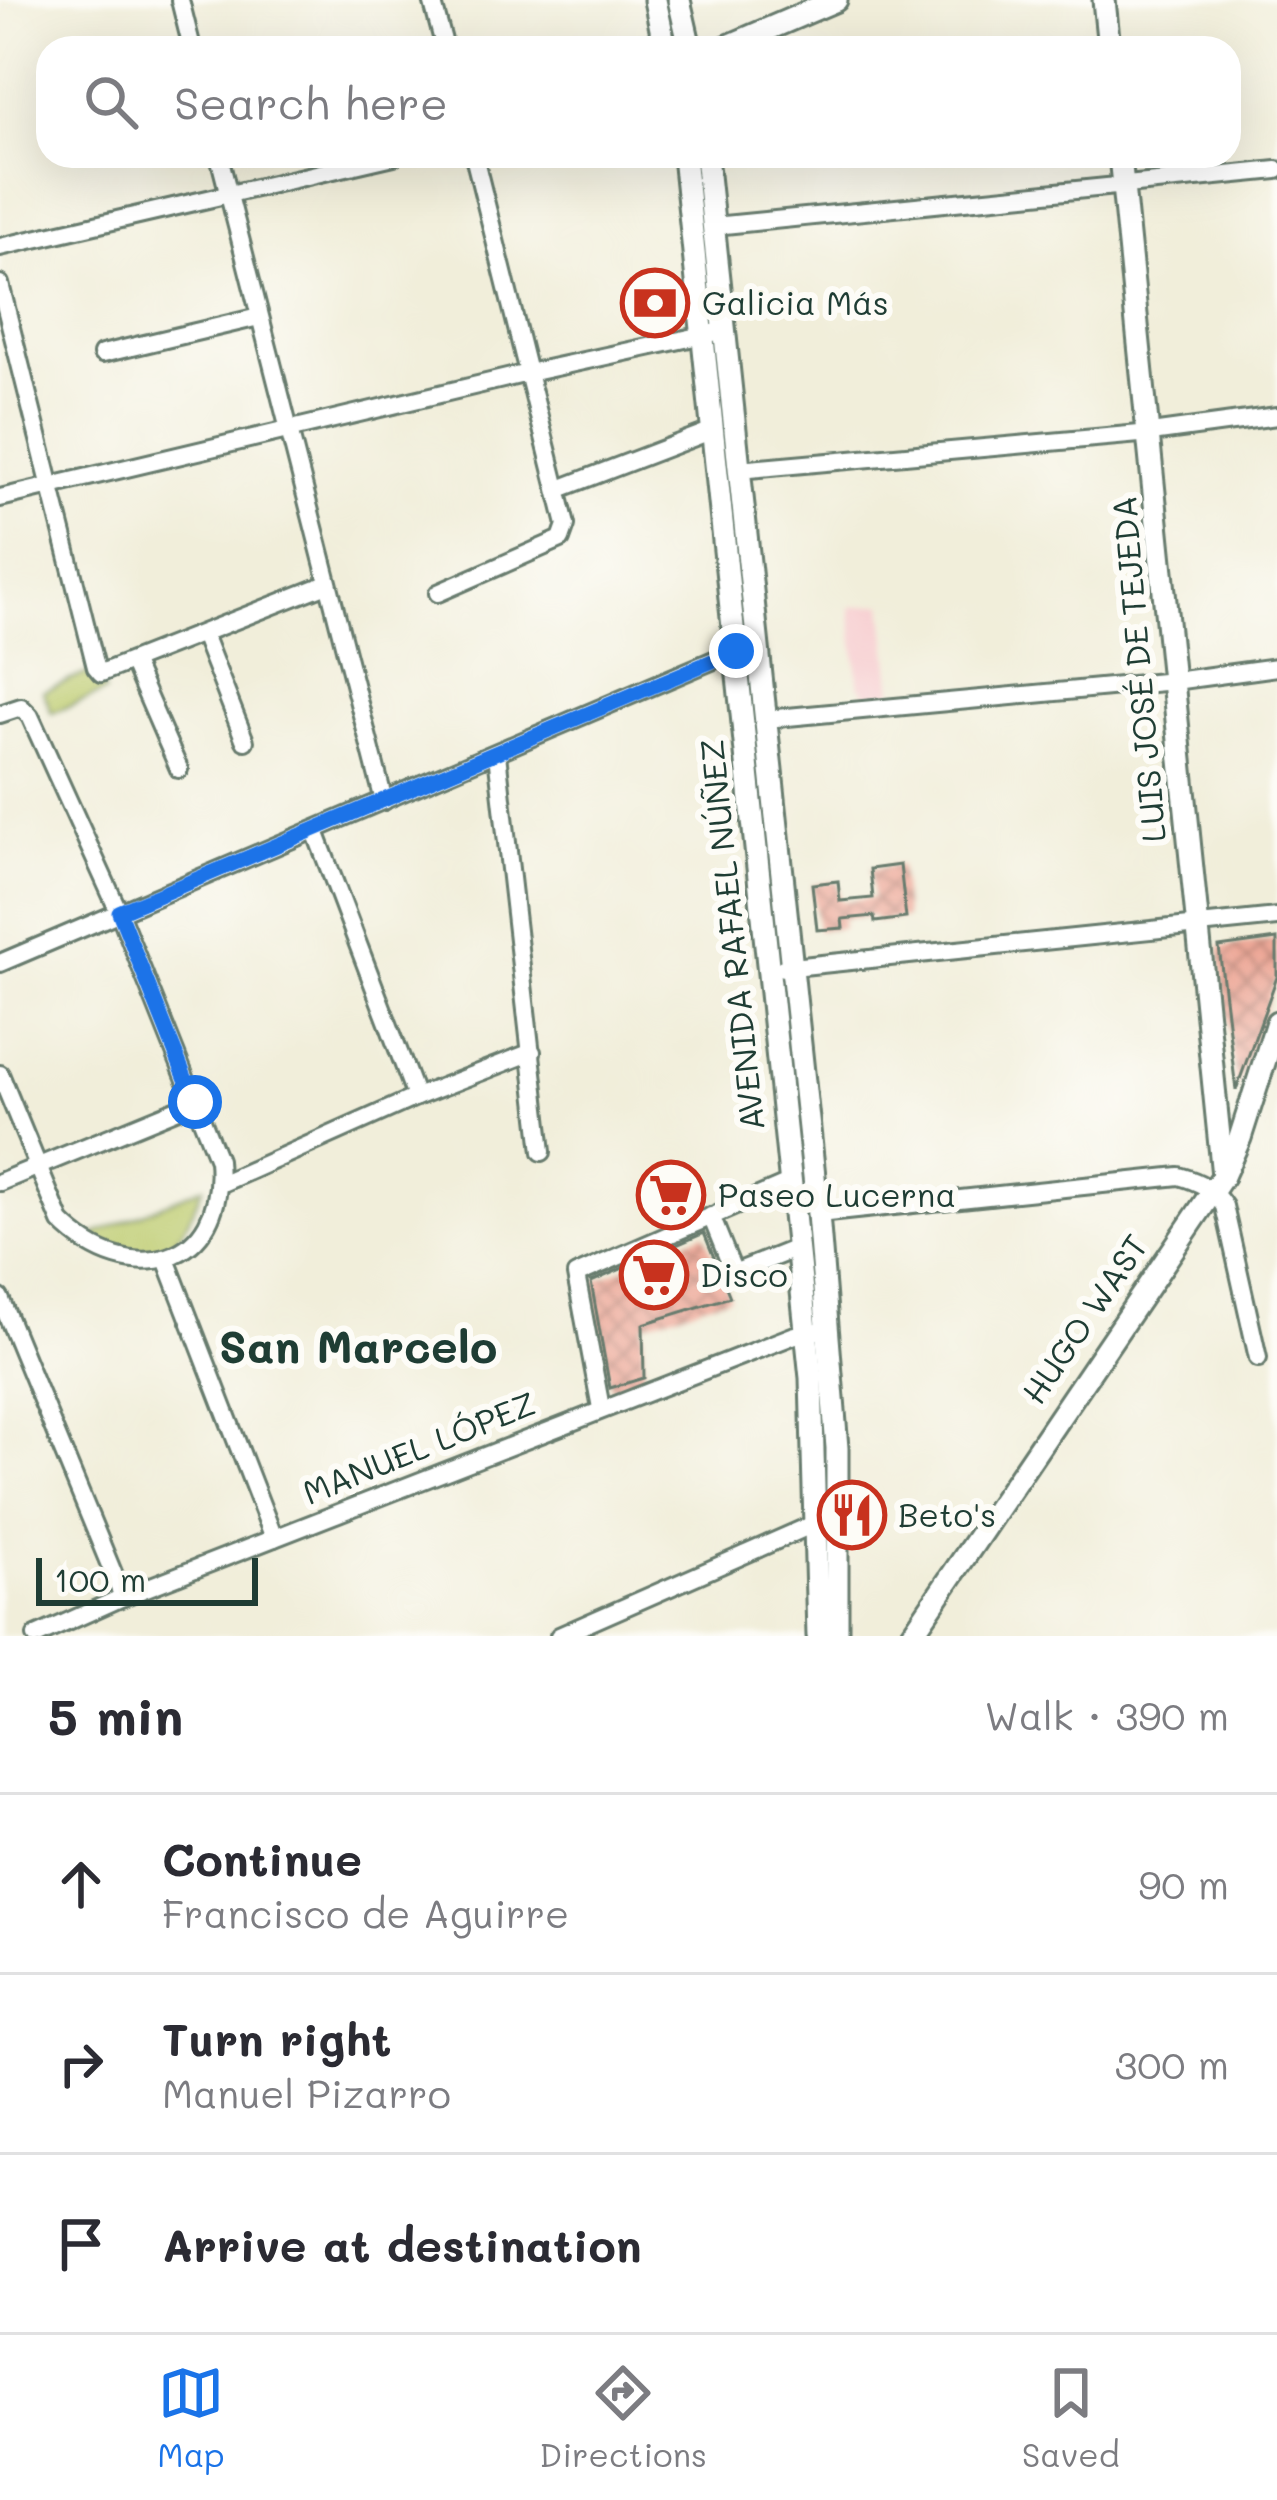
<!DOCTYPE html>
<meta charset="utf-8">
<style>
:root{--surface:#fff;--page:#f7f7f7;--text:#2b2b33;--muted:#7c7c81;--line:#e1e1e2;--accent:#1a73e8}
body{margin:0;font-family:Mali,sans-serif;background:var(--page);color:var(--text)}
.scale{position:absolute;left:36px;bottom:30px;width:222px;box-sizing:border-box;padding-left:12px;border:6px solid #1f3d34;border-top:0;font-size:33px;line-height:42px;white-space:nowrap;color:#1f3d34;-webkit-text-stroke:9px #fdfcf7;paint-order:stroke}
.stop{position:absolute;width:36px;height:36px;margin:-27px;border:9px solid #1a73e8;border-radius:50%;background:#fff}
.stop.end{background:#1a73e8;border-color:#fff;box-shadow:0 3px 12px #0008}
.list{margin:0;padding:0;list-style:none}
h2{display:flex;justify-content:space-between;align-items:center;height:156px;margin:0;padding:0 48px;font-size:51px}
h2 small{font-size:39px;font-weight:400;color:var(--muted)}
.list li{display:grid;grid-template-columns:78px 1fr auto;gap:36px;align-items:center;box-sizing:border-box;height:180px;padding:0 48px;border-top:3px solid var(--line)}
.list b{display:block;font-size:45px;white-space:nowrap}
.list p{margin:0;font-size:39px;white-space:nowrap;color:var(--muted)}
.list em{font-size:39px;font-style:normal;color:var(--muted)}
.icon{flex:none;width:66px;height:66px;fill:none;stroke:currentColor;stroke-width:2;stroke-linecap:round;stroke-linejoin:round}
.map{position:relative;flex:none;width:1277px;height:1636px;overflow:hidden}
.search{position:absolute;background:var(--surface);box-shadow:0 12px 48px #0002;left:36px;right:36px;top:36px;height:132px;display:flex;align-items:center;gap:30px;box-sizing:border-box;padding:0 42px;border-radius:36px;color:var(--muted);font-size:45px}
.sheet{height:696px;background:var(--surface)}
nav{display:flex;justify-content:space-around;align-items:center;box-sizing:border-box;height:168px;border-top:3px solid var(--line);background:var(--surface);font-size:33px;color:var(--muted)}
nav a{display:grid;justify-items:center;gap:6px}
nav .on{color:var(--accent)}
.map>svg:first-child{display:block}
.built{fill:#f7cfd1}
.green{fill:#bcca6c;stroke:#6e8450;stroke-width:3}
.building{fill:url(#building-cross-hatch)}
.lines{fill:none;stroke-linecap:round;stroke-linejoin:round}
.minor-casing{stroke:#687b6e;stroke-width:22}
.major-casing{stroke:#687b6e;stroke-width:27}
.minor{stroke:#fff;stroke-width:16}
.major{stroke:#fff;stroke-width:21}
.route{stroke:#1a73e8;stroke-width:15}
.labels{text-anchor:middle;stroke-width:12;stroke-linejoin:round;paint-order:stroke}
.poi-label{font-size:33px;fill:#1f3d34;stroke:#fdfcf7;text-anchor:start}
.street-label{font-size:33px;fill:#1f3d34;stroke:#fdfcf7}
.district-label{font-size:45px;font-weight:bold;fill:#1f3d34;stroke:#fdfcf7}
</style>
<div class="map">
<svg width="1277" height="1636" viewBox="0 0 1277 1636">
<defs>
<pattern id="building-cross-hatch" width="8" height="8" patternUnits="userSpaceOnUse" patternTransform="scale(3)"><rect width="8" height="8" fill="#eda898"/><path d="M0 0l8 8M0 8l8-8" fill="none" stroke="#bf8a7d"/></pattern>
</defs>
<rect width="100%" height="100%" fill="#fdfcf7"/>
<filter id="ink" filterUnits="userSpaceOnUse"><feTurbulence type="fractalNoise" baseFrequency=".00833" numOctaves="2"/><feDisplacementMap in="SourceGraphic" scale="24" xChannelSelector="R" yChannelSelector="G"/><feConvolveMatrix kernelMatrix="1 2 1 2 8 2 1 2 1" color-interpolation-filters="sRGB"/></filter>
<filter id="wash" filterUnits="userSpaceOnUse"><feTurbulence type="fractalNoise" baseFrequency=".004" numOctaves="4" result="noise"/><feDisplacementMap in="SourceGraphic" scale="48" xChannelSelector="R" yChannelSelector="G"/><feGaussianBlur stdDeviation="2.7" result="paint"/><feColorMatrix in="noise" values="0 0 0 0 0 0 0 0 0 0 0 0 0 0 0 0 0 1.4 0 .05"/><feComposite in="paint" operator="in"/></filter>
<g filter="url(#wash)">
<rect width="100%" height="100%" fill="#f1eeda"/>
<path class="built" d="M883,604l10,88 -30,3v-7l-4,-1 -9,-80z"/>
<g class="green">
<path d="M96,670l9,22 -53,21 -9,-22z"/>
<path d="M203,1187l-19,42 -15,19c-30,10 -51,2 -78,-12z"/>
</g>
<g id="blocks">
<g class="building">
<path d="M900,865l6,53 -31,4 -1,-6 -32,3 1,9 -26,2 -5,-46 26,-3 2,20 33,-3 -3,-29z"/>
<path d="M1277,939v38l-41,113 -17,-143z"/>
<path d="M704,1233l26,64 -87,27 1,54 -34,10 -19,-106z"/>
</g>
</g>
</g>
<g filter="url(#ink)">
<use href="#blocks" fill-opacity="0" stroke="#687b6e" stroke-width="3"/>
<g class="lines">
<defs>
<g id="minor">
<path d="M180,0l12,48"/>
<path d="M432,0l13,48"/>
<path d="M219,156l165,645"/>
<path d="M714,226l563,-56"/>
<path d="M0,247l394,-91"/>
<path d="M0,284l96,383 5,6 226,-89"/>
<path d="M102,354l157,-37"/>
<path d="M738,470l413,-37 126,-17"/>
<path d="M559,489l154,-59"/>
<path d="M0,498l528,-125 194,-42"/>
<path d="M438,593l123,-54 5,-14 -92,-369"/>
<path d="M203,634l42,107"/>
<path d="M133,663l46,106"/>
<path d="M0,714l21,-7 9,9 89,196 99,248c9,106 -88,131 -157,62l-61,-148"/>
<path d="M766,719l408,-38 103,-14"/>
<path d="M497,754l45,398"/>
<path d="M315,831l101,266"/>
<path d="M0,963l735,-312"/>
<path d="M783,968l494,-51"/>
<path d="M0,1182l195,-80"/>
<path d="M220,1184l196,-87 116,-45"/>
<path d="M818,1214l361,-38c21,6 33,12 45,30l34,152"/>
<path d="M711,1216l23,57 63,-25"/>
<path d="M166,1259l108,279"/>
<path d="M0,1298l123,299"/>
<path d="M601,1408l-25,-133 215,-93"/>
<path d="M36,1636l87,-39 672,-262 22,-4"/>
<path d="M559,1636l257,-113"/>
</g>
<g id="major">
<path d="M655,0l10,48"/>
<path d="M679,0l11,48"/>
<path d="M1104,0l5,48"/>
<path d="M724,48l112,-48"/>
<path d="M684,156l127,1222 7,258"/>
<path d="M706,156l112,1058 19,234v188"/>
<path d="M1120,156l103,1020"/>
<path d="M911,1636l312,-460 17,-38 37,-116"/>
</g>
</defs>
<use href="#minor" class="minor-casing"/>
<use href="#major" class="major-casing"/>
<use href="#minor" class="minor"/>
<use href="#major" class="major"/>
</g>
</g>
<g class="lines" filter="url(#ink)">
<path class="route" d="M195,1102l-76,-190 617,-261"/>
</g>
<defs>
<symbol id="bank-ring" viewBox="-11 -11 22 22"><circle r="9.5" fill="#fdfcf7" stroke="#c8321e" stroke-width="1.5"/><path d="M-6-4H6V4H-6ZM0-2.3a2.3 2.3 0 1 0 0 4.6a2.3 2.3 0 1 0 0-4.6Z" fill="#c8321e"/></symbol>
<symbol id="supermarket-ring" viewBox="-11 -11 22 22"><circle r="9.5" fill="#fdfcf7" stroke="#c8321e" stroke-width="1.5"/><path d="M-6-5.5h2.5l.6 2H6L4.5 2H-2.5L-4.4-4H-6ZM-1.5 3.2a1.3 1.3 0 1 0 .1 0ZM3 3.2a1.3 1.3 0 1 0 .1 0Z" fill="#c8321e"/></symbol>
<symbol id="restaurant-ring" viewBox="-11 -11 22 22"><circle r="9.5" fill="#fdfcf7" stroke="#c8321e" stroke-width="1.5"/><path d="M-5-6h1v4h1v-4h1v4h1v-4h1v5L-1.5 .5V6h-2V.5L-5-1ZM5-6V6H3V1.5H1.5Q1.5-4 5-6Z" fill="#c8321e"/></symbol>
</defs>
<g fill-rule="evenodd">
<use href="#bank-ring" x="617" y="265" width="76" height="76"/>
<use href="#supermarket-ring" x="633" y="1157" width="76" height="76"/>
<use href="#supermarket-ring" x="616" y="1237" width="76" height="76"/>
<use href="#restaurant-ring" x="814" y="1477" width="76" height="76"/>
</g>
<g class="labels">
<g class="poi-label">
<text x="702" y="315">Galicia Más</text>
<text x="718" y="1207">Paseo Lucerna</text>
<text x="700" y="1287">Disco</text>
<text x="898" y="1527">Beto's</text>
</g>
<g class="street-label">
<text transform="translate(1139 669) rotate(-95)" y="12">LUIS JOSÉ DE TEJEDA</text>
<text transform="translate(732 935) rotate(-96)" y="12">AVENIDA RAFAEL NÚÑEZ</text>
<text transform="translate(1085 1319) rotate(-56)" y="12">HUGO WAST</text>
<text transform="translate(419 1448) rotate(-22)" y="12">MANUEL LÓPEZ</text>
</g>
<g class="district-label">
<text x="358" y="1363">San Marcelo</text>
</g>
</g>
</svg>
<div class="scale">100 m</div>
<div class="stop" style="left:195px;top:1102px"></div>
<div class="stop end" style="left:736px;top:651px"></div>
<div class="search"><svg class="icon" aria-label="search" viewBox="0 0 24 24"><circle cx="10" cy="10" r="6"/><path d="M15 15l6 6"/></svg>Search here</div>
</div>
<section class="sheet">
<h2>5 min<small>Walk · 390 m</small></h2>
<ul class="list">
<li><svg class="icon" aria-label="ahead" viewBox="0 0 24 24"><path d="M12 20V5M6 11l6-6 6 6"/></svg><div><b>Continue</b><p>Francisco de Aguirre</p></div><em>90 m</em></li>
<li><svg class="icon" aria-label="right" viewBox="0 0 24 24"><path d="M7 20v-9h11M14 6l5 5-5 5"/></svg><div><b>Turn right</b><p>Manuel Pizarro</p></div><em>300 m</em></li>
<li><svg class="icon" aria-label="arrive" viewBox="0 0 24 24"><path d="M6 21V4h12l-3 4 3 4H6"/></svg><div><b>Arrive at destination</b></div></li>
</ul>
</section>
<nav>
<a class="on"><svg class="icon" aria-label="map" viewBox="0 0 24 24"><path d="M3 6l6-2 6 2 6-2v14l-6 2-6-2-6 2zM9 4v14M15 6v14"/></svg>Map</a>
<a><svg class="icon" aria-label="directions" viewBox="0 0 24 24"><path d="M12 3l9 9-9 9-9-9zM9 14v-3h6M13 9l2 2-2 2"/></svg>Directions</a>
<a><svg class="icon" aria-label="saved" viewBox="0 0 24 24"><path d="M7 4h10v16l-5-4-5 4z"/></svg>Saved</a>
</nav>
